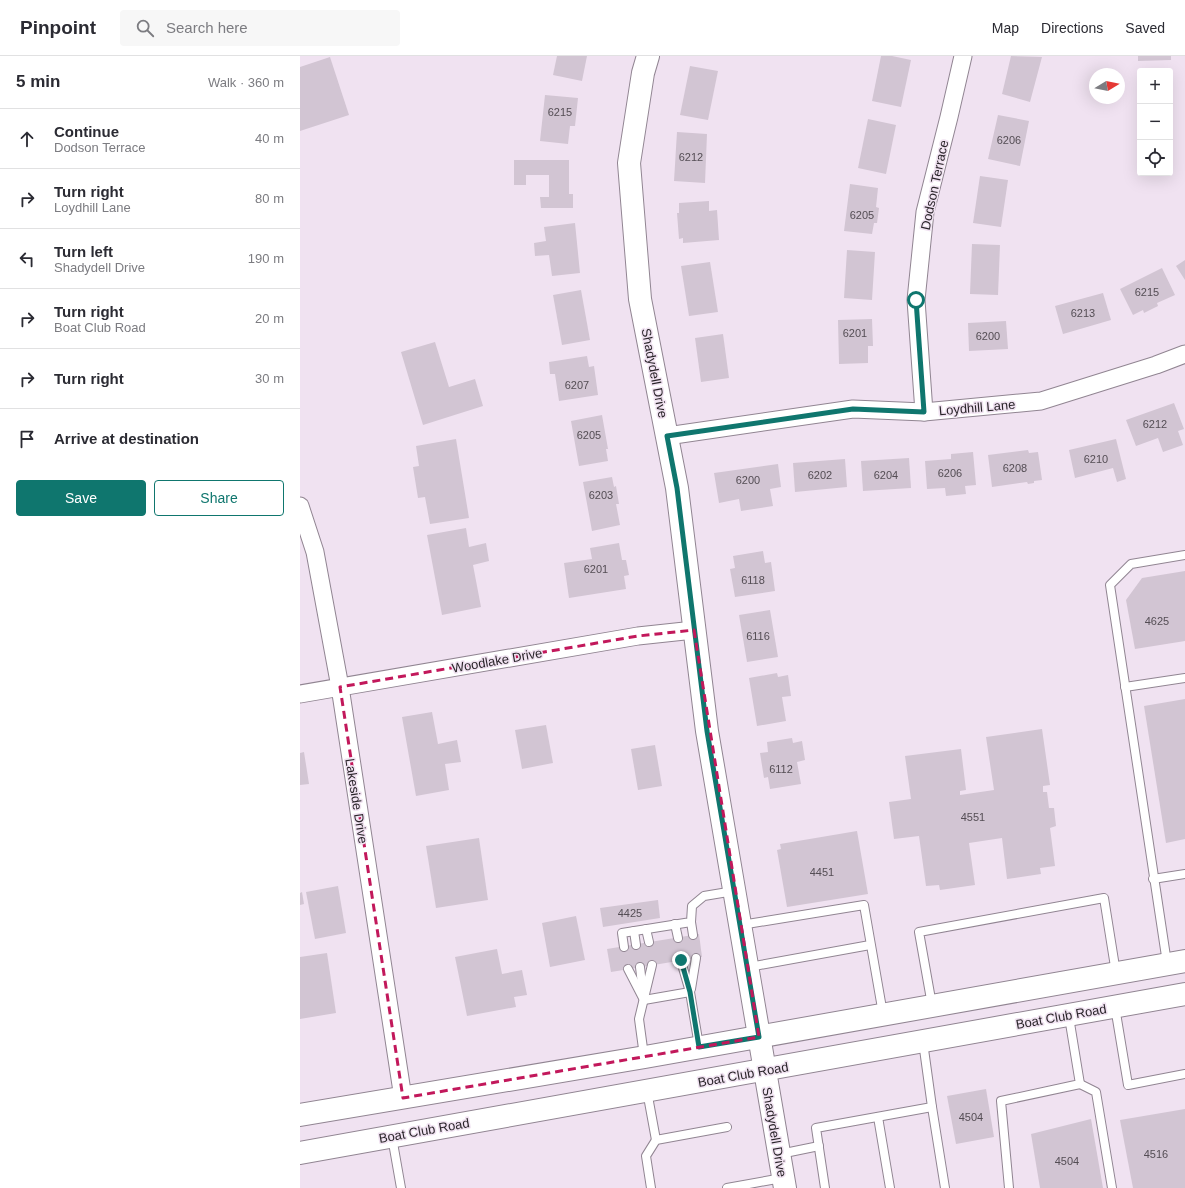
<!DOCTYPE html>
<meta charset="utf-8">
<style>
:root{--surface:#fff;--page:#f7f7f7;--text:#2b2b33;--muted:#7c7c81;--line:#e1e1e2;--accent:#0f766e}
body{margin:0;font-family:Arial,sans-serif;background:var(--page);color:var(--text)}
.controls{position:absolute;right:12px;top:12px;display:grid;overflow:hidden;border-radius:4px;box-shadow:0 4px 16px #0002}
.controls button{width:36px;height:36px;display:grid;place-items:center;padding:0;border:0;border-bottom:1px solid var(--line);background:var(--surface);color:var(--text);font:20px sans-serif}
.compass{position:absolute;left:789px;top:12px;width:36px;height:36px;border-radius:50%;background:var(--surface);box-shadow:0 4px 16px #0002;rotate:80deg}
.stop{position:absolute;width:12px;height:12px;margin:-9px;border:3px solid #0f766e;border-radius:50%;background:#fff}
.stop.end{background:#0f766e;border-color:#fff;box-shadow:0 1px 4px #0008}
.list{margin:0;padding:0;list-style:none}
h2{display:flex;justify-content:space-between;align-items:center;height:52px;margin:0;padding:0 16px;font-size:17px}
h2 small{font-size:13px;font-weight:400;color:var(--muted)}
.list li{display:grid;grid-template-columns:26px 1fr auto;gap:12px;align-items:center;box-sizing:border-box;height:60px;padding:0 16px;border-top:1px solid var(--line)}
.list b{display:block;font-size:15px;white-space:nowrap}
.list p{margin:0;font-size:13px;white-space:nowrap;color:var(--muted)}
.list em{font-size:13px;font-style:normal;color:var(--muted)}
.actions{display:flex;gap:8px;padding:12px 16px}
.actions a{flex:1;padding:9px 0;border:1px solid var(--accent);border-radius:4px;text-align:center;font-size:14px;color:var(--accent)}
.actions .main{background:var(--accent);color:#fff}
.icon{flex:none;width:22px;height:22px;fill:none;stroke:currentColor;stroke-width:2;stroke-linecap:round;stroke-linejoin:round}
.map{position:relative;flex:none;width:885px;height:1132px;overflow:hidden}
header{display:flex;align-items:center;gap:24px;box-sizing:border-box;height:56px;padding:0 20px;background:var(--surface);border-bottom:1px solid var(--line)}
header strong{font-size:19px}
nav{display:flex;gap:22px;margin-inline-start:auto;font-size:14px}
.search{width:280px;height:36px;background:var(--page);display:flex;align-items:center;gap:10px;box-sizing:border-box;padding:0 14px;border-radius:4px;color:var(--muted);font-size:15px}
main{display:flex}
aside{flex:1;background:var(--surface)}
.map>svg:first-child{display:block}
.building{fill:#d2c5d3}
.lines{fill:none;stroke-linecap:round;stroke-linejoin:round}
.lane-casing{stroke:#918592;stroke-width:10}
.street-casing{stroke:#918592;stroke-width:19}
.secondary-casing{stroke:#918592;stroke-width:24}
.lane{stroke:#fff;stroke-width:8}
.street{stroke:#fff;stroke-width:17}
.secondary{stroke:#fff;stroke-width:22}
.route{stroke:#0f766e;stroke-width:5}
.marked{fill:none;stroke:#c2185b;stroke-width:3;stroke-dasharray:8 5;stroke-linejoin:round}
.labels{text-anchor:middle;stroke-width:3;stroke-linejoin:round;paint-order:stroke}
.number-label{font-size:11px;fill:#544d54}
.street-label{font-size:13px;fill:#2a252a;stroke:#f0e2f1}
</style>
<header>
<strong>Pinpoint</strong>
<div class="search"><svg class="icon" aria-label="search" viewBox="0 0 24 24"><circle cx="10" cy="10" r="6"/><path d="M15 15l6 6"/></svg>Search here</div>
<nav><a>Map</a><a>Directions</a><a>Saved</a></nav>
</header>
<main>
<aside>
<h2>5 min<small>Walk · 360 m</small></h2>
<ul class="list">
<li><svg class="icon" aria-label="ahead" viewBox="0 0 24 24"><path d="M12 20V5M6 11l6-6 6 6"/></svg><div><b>Continue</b><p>Dodson Terrace</p></div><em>40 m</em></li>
<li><svg class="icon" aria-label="right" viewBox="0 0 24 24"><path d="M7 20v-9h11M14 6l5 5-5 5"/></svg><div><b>Turn right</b><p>Loydhill Lane</p></div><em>80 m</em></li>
<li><svg class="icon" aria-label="left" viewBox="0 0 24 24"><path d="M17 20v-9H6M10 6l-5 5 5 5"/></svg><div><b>Turn left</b><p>Shadydell Drive</p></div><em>190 m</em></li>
<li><svg class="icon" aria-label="right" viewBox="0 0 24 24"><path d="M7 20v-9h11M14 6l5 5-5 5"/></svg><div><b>Turn right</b><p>Boat Club Road</p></div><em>20 m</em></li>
<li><svg class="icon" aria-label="right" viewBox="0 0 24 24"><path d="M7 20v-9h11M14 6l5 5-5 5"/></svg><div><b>Turn right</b></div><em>30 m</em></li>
<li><svg class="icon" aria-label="arrive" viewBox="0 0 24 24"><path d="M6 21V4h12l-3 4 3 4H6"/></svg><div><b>Arrive at destination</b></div></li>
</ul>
<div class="actions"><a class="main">Save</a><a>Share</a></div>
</aside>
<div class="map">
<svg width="885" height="1132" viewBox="0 0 885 1132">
<rect width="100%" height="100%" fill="#f0e2f1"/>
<g class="building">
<path d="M257,0h30l-5,25 -29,-6z"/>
<path d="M581,0h11l19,4 -10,47 -29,-6z"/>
<path d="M711,0l31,1 -12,45 -28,-8z"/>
<path d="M838,0h33v4l-33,1z"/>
<path d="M30,1l19,58 -49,16v-64z"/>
<path d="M390,10l28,5 -10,49 -28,-5z"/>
<path d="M245,39l33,3 -3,28h-5l-2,18 -28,-3z"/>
<path d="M698,59l31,6 -9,45 -32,-7z"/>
<path d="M568,63l28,6 -10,49 -28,-6z"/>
<path d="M377,76l30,2 -2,49 -31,-2z"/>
<path d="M214,104h55v34h4v14h-32l-1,-11h9v-22h-23v10h-12z"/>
<path d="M680,120l28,4 -7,47 -28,-4z"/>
<path d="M550,128l28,4 -2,19 3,1 -2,15h-3l-2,11 -28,-3z"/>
<path d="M409,145v10l8,-1 2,30 -36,3v-5l-4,1 -2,-26h2v-10z"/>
<path d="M275,167l5,50 -28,3 -3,-21 -14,1 -1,-13 12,-2 -2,-14z"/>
<path d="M672,188l28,1 -2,50 -28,-1z"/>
<path d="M547,194l28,2 -3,48 -28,-2z"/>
<path d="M885,204v20l-9,-14z"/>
<path d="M410,206l8,50 -29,4 -8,-50z"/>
<path d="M862,212l13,27 -18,8 1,3 -14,7 -1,-3 -10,5 -13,-26z"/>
<path d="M281,234l9,50 -28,5 -9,-50z"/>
<path d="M803,237l8,27 -48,14 -8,-28z"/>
<path d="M572,263l1,27h-5v17l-29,1 -1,-44z"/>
<path d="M706,265l2,28 -39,2 -1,-28z"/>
<path d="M423,278l6,44 -28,4 -6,-44z"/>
<path d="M135,286l14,45 26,-8 8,27 -60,19 -22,-73z"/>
<path d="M287,300l2,11 5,-1 4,29 -39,6 -4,-27h-5l-1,-12z"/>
<path d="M874,347l10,26 -6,2 5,14 -20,7 -5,-14 -22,8 -10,-26z"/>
<path d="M302,359l6,34h-2l2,12 -29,5 -8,-45z"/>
<path d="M156,383l13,79 -39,6 -5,-27 -7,1 -5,-31 6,-1 -3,-20z"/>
<path d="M816,383l10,40 -9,3 -4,-14 -38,10 -6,-28z"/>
<path d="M728,394l1,3 9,-1 4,28 -8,1v2l-6,1 -1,-2 -35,5 -4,-32z"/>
<path d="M673,396l3,33 -11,1 1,8 -20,2 -1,-8 -18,1 -2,-28 26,-2v-5z"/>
<path d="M609,402l2,30 -48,3 -2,-30z"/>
<path d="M545,403l2,28 -52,5 -2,-29z"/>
<path d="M478,408l3,23 -11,2 3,17 -32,5 -2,-12 -20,4 -5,-30z"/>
<path d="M312,421l2,10 2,-1 3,18h-3l4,21 -28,6 -9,-49z"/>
<path d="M166,472l3,19 17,-4 3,18 -16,4 8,42 -39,8 -15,-80z"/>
<path d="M319,487l3,17h4l3,15 -5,1 2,13 -57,9 -5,-35 28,-4 -2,-11z"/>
<path d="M463,495l2,12 6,-1 4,29 -40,6 -5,-28 5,-1 -2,-12z"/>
<path d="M885,515v70l-50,8 -9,-49 16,-22z"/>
<path d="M470,554l8,47 -31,5 -8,-47z"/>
<path d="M477,617l1,4 10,-2 3,21 -9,1 4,24 -29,5 -8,-48z"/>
<path d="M885,643v140l-19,4 -22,-137z"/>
<path d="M132,656l6,32 19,-4 4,22 -16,2 4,26 -33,6 -14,-79z"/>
<path d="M246,669l7,38 -31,6 -7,-39z"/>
<path d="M742,673l8,56 -7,1v6h4l2,16h5l2,18 -6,2 5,38 -15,2 1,6 -34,5 -5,-41 -33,5 6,42 -35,5 -1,-5 -13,1 -7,-50 -25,3 -5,-37 22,-3 -6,-43 56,-7 5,41 -6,1v4l34,-5 -8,-53z"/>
<path d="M492,682l1,5 9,-2 3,19 -8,2 4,22 -31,5 -2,-12 -4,1 -4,-25 8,-1 -1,-10z"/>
<path d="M355,689l7,41 -24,4 -7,-41z"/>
<path d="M4,696l5,32 -9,1v-32z"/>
<path d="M557,775l11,63 -81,13 -10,-57 4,-1 -1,-5z"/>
<path d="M179,782l9,62 -52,8 -10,-62z"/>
<path d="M38,830l8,47 -31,6 -9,-47z"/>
<path d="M2,836l2,12 -4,1v-12z"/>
<path d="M358,844l2,18 -57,9 -3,-19z"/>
<path d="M276,860l9,44 -35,7 -8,-44z"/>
<path d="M399,878l3,23 -91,15 -4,-23z"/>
<path d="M197,893l5,25 20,-4 5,25 -13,2 2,10 -49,9 -12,-59z"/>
<path d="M27,897l9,60 -36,6v-62z"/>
<path d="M686,1033l8,48 -38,7 -9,-48z"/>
<path d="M885,1053v79h-52l-13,-68z"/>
<path d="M791,1063l12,69h-63l-9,-54z"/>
</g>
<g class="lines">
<defs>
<g id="lane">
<path d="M825,631l60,-9"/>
<path d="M853,823l32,-5"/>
<path d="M391,866l2,13"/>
<path d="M375,868l3,14"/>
<path d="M441,869l123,-20 19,109"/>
<path d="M346,873l3,13"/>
<path d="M334,875l2,14"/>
<path d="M324,891l-2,-14 69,-11 1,-16 12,-10 30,-5"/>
<path d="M381,905l9,31 9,54"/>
<path d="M867,907l-57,-378 21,-21 54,-9"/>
<path d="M340,911l3,26"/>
<path d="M449,911l121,-22"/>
<path d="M328,913l16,31"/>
<path d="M391,933l5,-31"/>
<path d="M344,944l46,-8"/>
<path d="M632,949l-13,-73 185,-34 12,75"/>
<path d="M815,951l13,78 57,-11"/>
<path d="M344,1000l-5,-37 13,-54"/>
<path d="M780,1028l16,8 16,96"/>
<path d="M347,1035l9,49"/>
<path d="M632,1051l13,81"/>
<path d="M578,1061l12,71"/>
<path d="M92,1081l9,51"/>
<path d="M480,1098l39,-8"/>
<path d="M351,1132l-5,-32 10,-16 71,-13"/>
<path d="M427,1132l55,-10"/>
<path d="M525,1132l-9,-60 116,-21 -9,-65"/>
<path d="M709,1132l-8,-87 79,-17 -11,-67"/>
</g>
<g id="street">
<path d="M624,356l-8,-112 9,-88 24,-95 14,-61"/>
<path d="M367,380l186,-27 71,3 117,-11 115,-36 29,-11"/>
<path d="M0,450l15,46 25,135 63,411"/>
<path d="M0,638l338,-58 56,-6"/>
</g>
<g id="secondary">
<path d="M348,0l-5,17 -14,90 11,136 37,189 30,243 78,457"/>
<path d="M0,1059l345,-58 540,-96"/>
<path d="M0,1097l885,-159"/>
</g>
</defs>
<use href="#lane" class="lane-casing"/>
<use href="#street" class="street-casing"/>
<use href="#secondary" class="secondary-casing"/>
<use href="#lane" class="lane"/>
<use href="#street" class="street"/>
<use href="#secondary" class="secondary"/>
</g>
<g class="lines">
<path class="route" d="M381,904l9,32 9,55 60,-10 -52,-306 -30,-243 -10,-52 186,-27 71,3 -8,-112"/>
</g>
<path class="marked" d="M394,574l65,407 -356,61 -63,-411 298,-51z"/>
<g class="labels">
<g class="number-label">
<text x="260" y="60">6215</text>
<text x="709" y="88">6206</text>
<text x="391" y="105">6212</text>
<text x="562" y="163">6205</text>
<text x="847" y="240">6215</text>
<text x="783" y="261">6213</text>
<text x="555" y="281">6201</text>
<text x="688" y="284">6200</text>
<text x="277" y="333">6207</text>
<text x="855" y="372">6212</text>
<text x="289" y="383">6205</text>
<text x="796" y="407">6210</text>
<text x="715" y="416">6208</text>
<text x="650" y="421">6206</text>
<text x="520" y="423">6202</text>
<text x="586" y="423">6204</text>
<text x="448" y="428">6200</text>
<text x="301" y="443">6203</text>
<text x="296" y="517">6201</text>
<text x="453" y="528">6118</text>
<text x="857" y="569">4625</text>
<text x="458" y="584">6116</text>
<text x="481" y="717">6112</text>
<text x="673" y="765">4551</text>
<text x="522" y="820">4451</text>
<text x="330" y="861">4425</text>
<text x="671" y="1065">4504</text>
<text x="856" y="1102">4516</text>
<text x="767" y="1109">4504</text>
</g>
<g class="street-label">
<text transform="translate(634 129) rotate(-78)" y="5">Dodson Terrace</text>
<text transform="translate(355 317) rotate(79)" y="5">Shadydell Drive</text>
<text transform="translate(677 351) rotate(-5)" y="5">Loydhill Lane</text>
<text transform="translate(197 604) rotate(-10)" y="5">Woodlake Drive</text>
<text transform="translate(57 745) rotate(81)" y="5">Lakeside Drive</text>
<text transform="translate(761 960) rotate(-10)" y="5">Boat Club Road</text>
<text transform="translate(443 1018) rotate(-10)" y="5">Boat Club Road</text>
<text transform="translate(124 1074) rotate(-10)" y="5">Boat Club Road</text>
<text transform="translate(475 1076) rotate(80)" y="5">Shadydell Drive</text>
</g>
</g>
</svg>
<div class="controls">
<button>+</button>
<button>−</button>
<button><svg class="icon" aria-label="locate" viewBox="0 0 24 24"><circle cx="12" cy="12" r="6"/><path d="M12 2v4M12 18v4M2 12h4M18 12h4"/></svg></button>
</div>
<svg class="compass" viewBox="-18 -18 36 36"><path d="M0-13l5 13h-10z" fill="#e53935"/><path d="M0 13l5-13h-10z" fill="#7c7c81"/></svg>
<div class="stop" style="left:616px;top:244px"></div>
<div class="stop end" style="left:381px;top:904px"></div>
</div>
</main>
